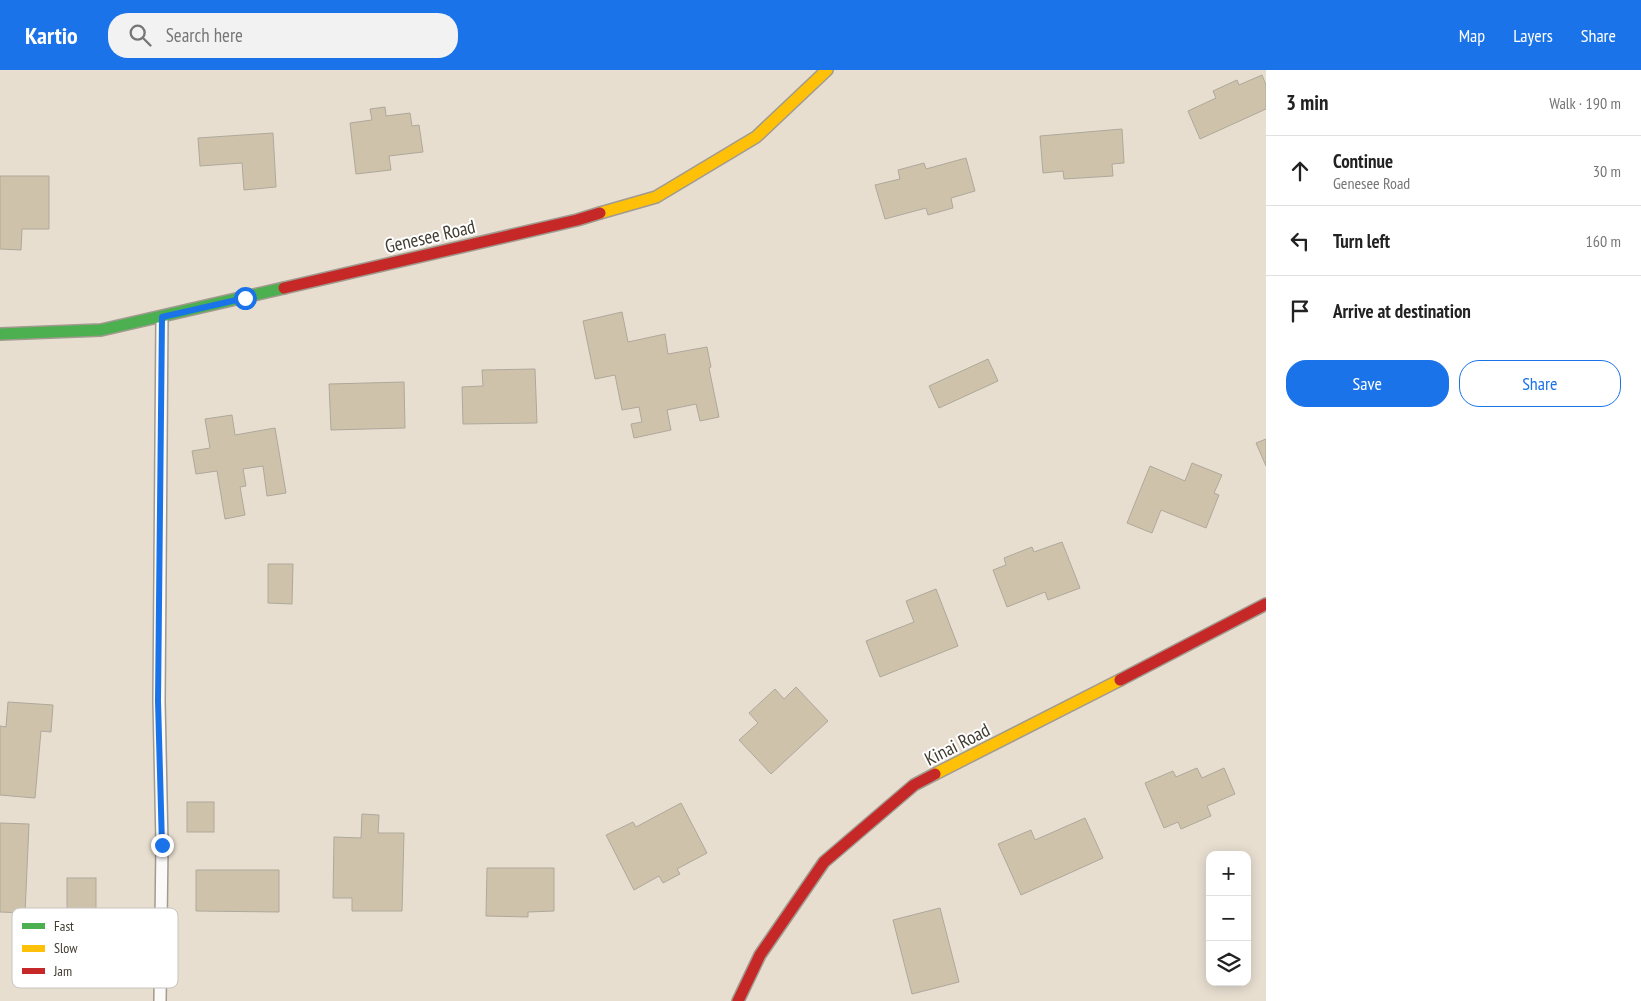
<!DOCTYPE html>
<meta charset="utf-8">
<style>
:root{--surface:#fff;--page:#f2f2f2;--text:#222;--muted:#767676;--line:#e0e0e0;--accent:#1a73e8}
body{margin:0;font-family:"PT Sans Narrow",sans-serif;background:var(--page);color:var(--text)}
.controls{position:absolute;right:15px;bottom:15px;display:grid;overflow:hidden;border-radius:10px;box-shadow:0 2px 12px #0003}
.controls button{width:45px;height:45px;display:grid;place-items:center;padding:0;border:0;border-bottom:1px solid var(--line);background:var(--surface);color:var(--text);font:25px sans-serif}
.stop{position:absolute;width:15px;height:15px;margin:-11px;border:4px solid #1a73e8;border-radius:50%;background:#fff}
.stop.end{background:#1a73e8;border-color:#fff;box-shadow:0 1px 5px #0008}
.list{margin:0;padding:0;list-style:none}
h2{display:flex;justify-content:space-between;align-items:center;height:65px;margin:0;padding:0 20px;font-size:21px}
h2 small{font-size:16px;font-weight:400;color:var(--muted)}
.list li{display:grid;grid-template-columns:32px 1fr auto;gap:15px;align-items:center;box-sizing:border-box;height:70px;padding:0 20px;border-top:1px solid var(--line)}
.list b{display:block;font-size:19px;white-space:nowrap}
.list p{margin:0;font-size:16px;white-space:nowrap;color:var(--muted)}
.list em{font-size:16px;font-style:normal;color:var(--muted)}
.actions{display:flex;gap:10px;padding:15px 20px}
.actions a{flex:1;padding:11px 0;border:1px solid var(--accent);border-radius:20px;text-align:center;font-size:18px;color:var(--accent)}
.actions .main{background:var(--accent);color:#fff}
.icon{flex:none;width:28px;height:28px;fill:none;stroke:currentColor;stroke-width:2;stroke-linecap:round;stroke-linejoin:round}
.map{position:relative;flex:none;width:1266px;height:931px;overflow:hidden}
header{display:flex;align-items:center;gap:30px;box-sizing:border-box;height:70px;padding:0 25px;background:var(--accent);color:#fff}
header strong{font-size:24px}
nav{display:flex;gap:28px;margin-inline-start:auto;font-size:18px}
.search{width:350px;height:45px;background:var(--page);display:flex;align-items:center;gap:12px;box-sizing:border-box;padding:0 18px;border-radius:20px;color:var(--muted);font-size:19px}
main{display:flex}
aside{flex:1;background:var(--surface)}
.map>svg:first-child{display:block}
.building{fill:#cfc2aa;stroke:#aea89c}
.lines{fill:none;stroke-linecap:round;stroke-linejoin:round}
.lane-casing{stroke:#a19a8f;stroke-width:14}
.fast-casing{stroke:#a19a8f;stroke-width:14}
.slow-casing{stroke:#a19a8f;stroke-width:14}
.jam-casing{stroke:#a19a8f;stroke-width:14}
.lane{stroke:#fbfaf8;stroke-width:11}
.fast{stroke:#4caf50;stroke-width:11}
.slow{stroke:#ffc107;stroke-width:11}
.jam{stroke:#c62828;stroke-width:11}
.route{stroke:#1a73e8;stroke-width:6}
.labels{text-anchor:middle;stroke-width:4;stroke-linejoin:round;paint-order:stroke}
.street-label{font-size:19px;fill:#423c31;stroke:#fff}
.key{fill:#fff;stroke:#c6c4c1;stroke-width:1}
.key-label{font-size:14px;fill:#423c31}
</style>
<header>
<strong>Kartio</strong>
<div class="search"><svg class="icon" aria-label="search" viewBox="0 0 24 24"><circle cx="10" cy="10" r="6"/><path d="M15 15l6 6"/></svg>Search here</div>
<nav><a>Map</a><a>Layers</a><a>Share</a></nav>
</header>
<main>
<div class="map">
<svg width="1266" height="931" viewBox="0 0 1266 931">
<rect width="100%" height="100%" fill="#e7ded0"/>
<g class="building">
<path d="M1262,5l4,10v24l-66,30 -12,-28 28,-13 -3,-7 24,-11 2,5z"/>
<path d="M385,37l1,9 24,-3 2,13 7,-1 4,27 -34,4 2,14 -35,4 -6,-51 22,-3 -2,-11z"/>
<path d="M1122,59l2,34 -12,1 1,12 -49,3 -1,-8 -20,2 -3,-37z"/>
<path d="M273,63l3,54 -32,3 -2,-27 -42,3 -2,-28z"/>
<path d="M966,88l9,33 -24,7 2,10 -25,7 -2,-7 -41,11 -10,-34 25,-6 -2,-9 26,-7 2,6z"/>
<path d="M0,106h49v53h-27l-1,21 -21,-1z"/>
<path d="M622,242l6,30 37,-8 3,20 39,-7 4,20 -2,1 10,49 -19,4 -4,-17 -29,6 4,20 -37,8 -3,-14 11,-2 -3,-15 -17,3 -7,-35 -20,4 -12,-58z"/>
<path d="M988,289l10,22 -59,27 -10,-22z"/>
<path d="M535,299l2,54 -74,1 -1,-37 21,-1 -1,-16z"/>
<path d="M404,312l1,46 -74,2 -2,-46z"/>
<path d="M232,345l3,20 40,-7 11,65 -19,3 -4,-30 -20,3 3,17 -6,1 5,28 -20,4 -8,-48 -21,3 -4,-23 18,-3 -5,-29z"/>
<path d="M1266,369v27l-10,-23z"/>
<path d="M1192,393l30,12 -8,18 5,2 -13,33 -45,-18 -9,23 -25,-10 23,-57 35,15z"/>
<path d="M1062,472l18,46 -32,12 -3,-8 -38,15 -14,-37 13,-5 -2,-7 28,-11 2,5z"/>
<path d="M268,494h25l-1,40 -24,-1z"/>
<path d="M936,519l22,57 -78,31 -14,-36 48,-19 -8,-21z"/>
<path d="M796,617l32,34 -57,53 -32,-34 19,-17 -9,-10 26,-24 9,10z"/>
<path d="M8,632l45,3 -2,27 -10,-1 -6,67 -35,-3v-69l6,1z"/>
<path d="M1197,698l5,10 22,-10 11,26 -28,12 4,10 -30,13 -3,-7 -14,6 -19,-45 28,-12 3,6z"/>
<rect x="187" y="732" width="27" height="30"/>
<path d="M681,733l26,50 -30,16 3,5 -17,9 -4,-7 -25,14 -28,-55 27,-13 3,5z"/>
<path d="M362,744l17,1 -1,18h26l-2,78h-50v-13h-19l1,-61 27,1z"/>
<path d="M1085,748l18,40 -82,37 -23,-51 33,-14 4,10z"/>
<path d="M0,753l29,1 -4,89 -25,-1z"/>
<path d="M487,798h67v43l-26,1v5l-42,-1z"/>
<path d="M196,800h83v42l-83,-1z"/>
<rect x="67" y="808" width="29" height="31"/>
<path d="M940,838l19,74 -47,12 -19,-74z"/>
</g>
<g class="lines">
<defs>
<path id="lane" d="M160,931l2,-156 -3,-144 3,-384"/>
<path id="fast" d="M0,264l101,-4 183,-42"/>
<g id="slow">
<path d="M600,143l56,-16 100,-60 71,-67"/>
<path d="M935,704l185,-94"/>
</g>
<g id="jam">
<path d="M284,218l293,-68 23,-7"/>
<path d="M1120,610l146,-76"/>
<path d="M738,931l22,-46 64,-93 90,-77 21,-11"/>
</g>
</defs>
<use href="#lane" class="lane-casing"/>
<use href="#fast" class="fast-casing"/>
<use href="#slow" class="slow-casing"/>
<use href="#jam" class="jam-casing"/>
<use href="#lane" class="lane"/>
<use href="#fast" class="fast"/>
<use href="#slow" class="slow"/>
<use href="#jam" class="jam"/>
</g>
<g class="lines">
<path class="route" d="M162,775l-4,-144 4,-384 83,-19"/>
</g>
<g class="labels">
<g class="street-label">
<text transform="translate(430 166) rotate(-13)" y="7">Genesee Road</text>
<text transform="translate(957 674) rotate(-27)" y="7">Kinai Road</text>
</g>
</g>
<rect x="12" y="838" width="166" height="80" rx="8" class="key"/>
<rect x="22" y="853" width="23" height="6" fill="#4caf50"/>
<rect x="22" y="875" width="23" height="7" fill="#ffc107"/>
<rect x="22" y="898" width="23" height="6" fill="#c62828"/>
<g class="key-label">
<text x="54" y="861">Fast</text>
<text x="54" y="883">Slow</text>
<text x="54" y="906">Jam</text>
</g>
</svg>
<div class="controls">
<button>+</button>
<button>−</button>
<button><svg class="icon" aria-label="layers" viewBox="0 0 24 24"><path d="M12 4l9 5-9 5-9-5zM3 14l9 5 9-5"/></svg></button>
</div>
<div class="stop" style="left:245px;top:228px"></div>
<div class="stop end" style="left:162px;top:775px"></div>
</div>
<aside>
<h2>3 min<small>Walk · 190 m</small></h2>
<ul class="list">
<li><svg class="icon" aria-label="ahead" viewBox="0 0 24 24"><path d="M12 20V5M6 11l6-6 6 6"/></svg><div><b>Continue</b><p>Genesee Road</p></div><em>30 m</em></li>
<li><svg class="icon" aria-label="left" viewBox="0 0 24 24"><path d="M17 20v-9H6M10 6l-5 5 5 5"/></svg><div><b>Turn left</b></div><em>160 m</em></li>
<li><svg class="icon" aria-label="arrive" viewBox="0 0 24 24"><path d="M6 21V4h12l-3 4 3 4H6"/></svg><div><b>Arrive at destination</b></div></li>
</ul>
<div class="actions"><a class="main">Save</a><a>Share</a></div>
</aside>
</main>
